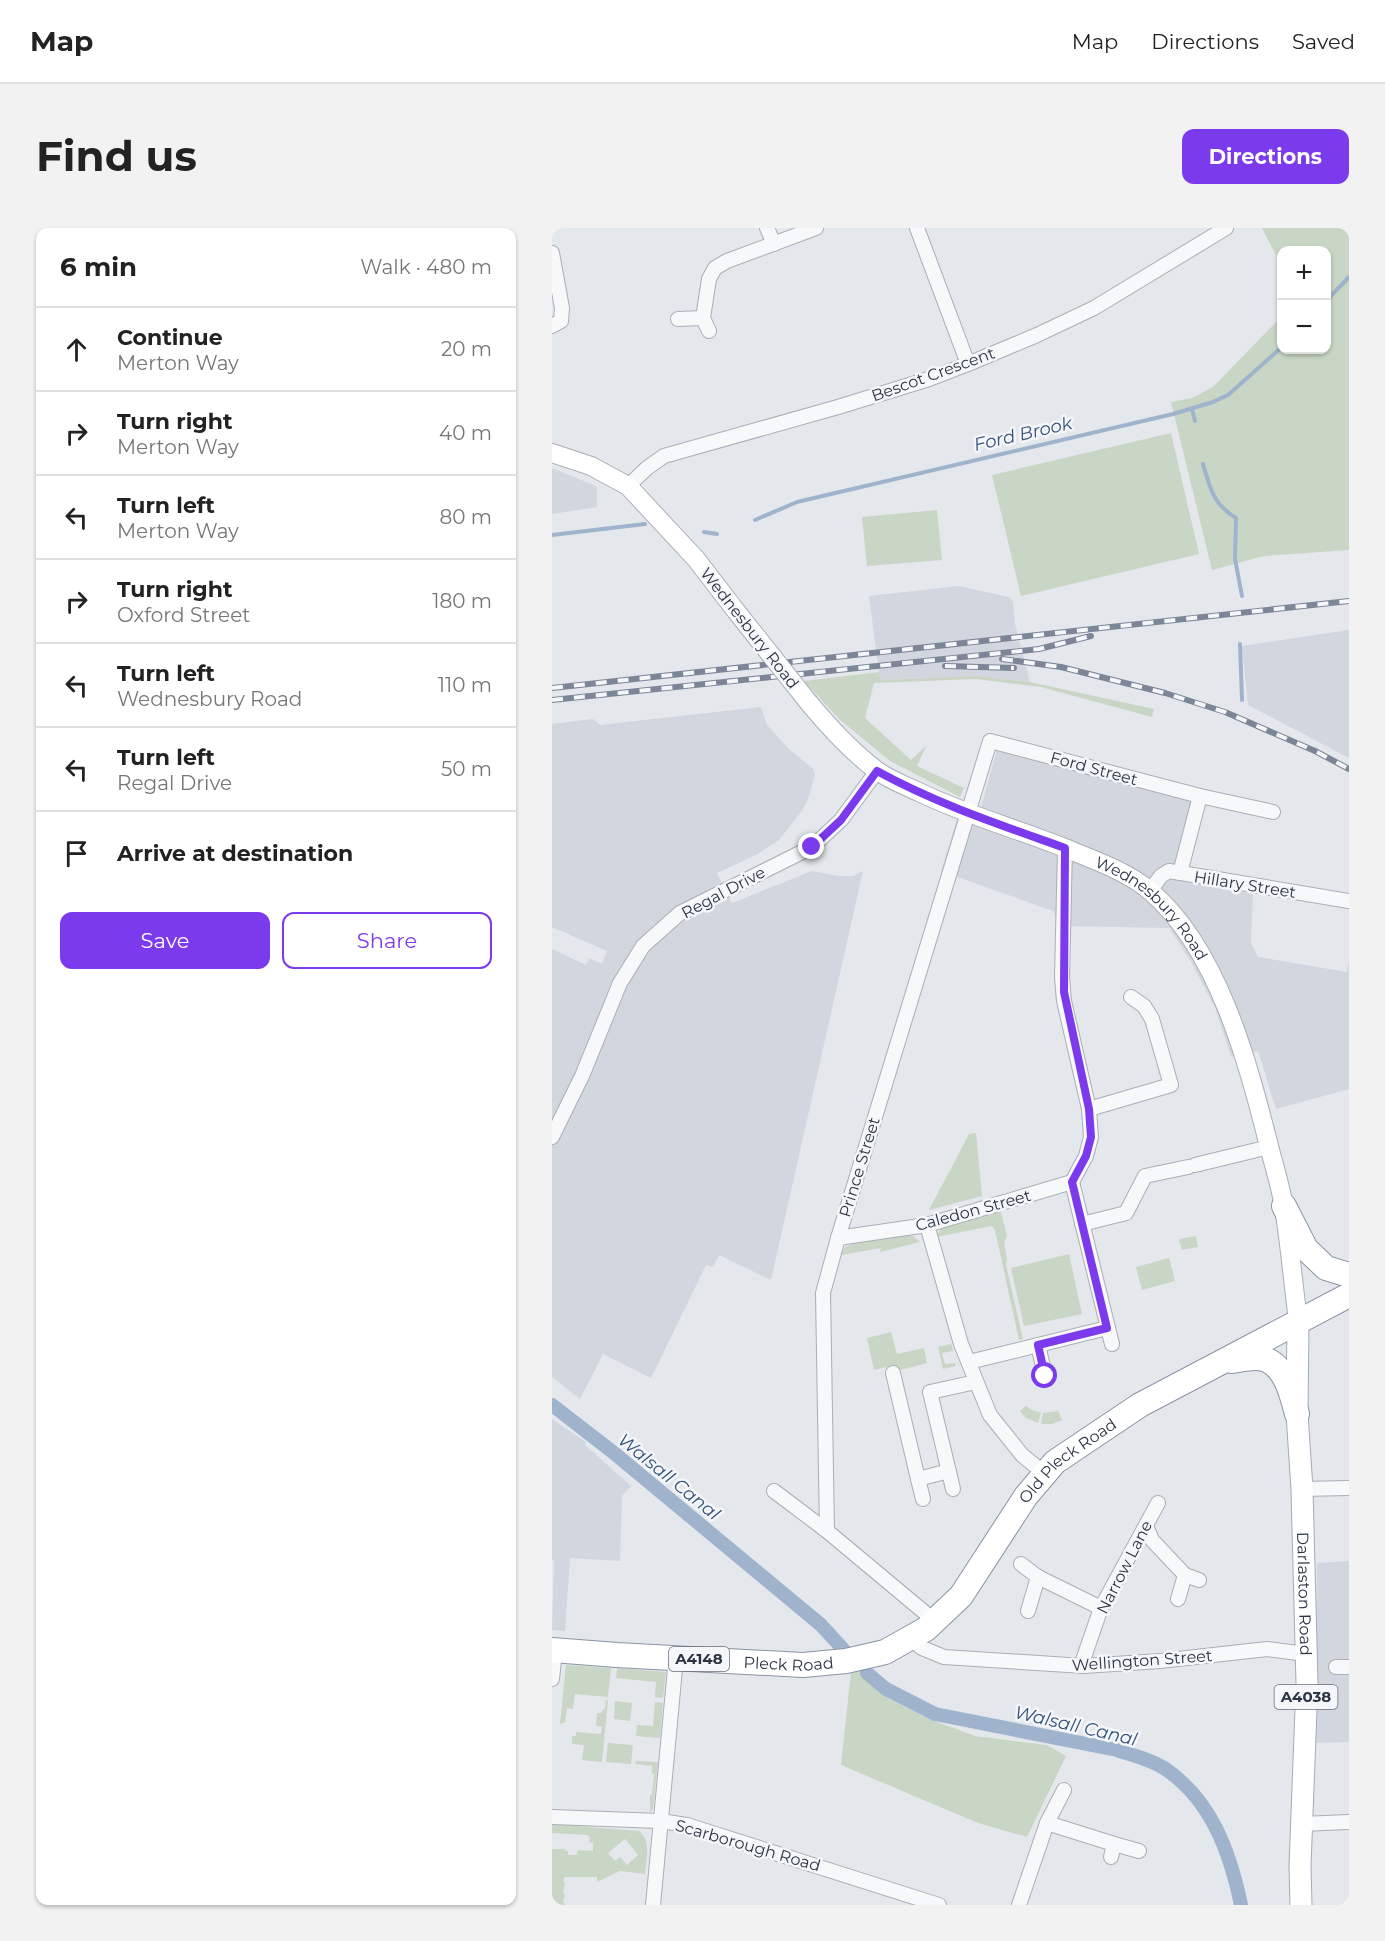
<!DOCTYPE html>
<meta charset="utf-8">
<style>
:root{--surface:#fff;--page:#f2f2f2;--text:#222;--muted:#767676;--line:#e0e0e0;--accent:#7c3aed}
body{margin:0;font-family:Montserrat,sans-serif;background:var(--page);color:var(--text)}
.controls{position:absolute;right:18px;top:18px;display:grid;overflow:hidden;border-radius:12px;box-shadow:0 2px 4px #0004}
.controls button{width:54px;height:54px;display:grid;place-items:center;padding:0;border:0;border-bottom:2px solid var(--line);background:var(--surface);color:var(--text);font:30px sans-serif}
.stop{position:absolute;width:18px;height:18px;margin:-14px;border:4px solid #7c3aed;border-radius:50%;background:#fff}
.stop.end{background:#7c3aed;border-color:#fff;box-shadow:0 2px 6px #0008}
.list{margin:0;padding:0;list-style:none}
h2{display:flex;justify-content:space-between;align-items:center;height:78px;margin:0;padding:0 24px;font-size:26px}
h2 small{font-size:20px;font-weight:400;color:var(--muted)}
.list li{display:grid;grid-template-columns:39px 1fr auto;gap:18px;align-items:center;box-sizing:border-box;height:84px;padding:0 24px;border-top:2px solid var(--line)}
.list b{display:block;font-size:22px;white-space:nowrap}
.list p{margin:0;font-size:20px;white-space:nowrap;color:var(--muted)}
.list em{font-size:20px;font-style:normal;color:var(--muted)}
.actions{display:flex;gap:12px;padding:18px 24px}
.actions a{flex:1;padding:14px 0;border:2px solid var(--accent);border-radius:12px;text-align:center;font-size:21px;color:var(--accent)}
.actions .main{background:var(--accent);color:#fff}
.icon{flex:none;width:33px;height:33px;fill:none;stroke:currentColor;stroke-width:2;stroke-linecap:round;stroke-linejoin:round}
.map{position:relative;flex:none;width:797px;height:1677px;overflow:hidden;border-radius:12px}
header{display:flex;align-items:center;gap:36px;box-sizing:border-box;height:84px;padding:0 30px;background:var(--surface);border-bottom:2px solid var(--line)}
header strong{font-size:28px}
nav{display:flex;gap:33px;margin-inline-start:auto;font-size:21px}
.intro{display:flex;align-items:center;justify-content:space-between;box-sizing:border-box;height:144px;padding:0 36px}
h1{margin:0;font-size:42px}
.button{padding:15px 27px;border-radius:12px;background:var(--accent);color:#fff;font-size:21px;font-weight:700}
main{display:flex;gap:36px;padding:0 36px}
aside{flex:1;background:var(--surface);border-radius:12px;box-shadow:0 2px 4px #0004}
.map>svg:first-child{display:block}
.built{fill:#d2d6de}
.green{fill:#c9d6c5;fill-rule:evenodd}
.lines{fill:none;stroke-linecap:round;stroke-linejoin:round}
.stream{stroke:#9fb4cc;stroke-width:4}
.canal{stroke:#9fb4cc;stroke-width:14}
.street-casing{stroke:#a9aeb7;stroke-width:16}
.secondary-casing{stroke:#a9aeb7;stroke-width:20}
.primary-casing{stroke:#a3abb8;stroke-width:23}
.highway-casing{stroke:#8b94a3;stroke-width:26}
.street{stroke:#f7f8fa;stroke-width:14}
.secondary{stroke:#fff;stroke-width:18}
.primary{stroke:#fff;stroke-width:21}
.highway{stroke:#fff;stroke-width:24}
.rail-casing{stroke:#7d8696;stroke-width:6}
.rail{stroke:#f4f6f9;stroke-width:4;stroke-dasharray:11;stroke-linecap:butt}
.secondary-bridge-casing{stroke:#a9aeb7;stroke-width:20;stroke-linecap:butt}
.secondary-bridge{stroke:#fff;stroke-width:18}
.route{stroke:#7c3aed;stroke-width:8}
.labels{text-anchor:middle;stroke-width:5;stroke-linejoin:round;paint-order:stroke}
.shield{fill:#f4f6f9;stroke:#676e7b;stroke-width:1.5}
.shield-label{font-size:15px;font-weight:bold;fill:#2b3445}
.street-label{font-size:16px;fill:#2b3445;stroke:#f4f6f9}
.water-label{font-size:18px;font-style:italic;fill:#34527a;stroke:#f4f6f9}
</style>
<header>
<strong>Map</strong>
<nav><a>Map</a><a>Directions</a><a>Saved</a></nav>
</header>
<div class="intro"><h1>Find us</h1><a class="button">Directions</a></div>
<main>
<aside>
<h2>6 min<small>Walk · 480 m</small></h2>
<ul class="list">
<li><svg class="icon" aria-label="ahead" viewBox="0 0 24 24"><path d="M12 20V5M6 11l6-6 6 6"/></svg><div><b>Continue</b><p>Merton Way</p></div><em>20 m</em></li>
<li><svg class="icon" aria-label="right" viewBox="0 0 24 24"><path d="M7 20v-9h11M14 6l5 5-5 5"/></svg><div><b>Turn right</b><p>Merton Way</p></div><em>40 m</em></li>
<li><svg class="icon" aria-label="left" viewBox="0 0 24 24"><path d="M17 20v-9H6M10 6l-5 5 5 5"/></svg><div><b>Turn left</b><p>Merton Way</p></div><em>80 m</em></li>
<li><svg class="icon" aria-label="right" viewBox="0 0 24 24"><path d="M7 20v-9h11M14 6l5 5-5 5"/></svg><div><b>Turn right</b><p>Oxford Street</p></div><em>180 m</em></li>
<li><svg class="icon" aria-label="left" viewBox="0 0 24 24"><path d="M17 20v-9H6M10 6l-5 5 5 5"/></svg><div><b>Turn left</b><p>Wednesbury Road</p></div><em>110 m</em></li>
<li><svg class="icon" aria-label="left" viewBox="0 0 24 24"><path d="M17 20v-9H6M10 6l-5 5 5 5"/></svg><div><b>Turn left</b><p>Regal Drive</p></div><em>50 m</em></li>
<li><svg class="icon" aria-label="arrive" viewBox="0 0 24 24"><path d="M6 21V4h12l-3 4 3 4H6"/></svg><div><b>Arrive at destination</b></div></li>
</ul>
<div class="actions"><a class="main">Save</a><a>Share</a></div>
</aside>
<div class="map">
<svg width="797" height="1677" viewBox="0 0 797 1677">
<rect width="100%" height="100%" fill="#e4e7ec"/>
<g class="built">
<path d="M0,240l44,18 1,3v18l-45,7z"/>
<path d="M407,358l50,11 4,5 2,22 15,58 -53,-6 -97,4 -11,-84z"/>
<path d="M797,402v128l-101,-53 -6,-59z"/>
<path d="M209,479l6,18 22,24 24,20 2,6 -7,24 -6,12 -23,29 -23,15 -39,18 15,30 80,-32 26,5h15l10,-5 -92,409 -52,-25 -6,12 -7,-2 -55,113 -48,-24 -23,45 -28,-22v-428l34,16 3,-7 13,6 5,-13 -55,-24v-203l41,-5 7,6z"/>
<path d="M445,521l198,52 -21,76 79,17 -2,49 7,14 89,15 2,-12v129l-73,20 -18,-58 -27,6 -15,-47 -26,-50 -21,-32 -109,-2 -7,-15 -112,-40 16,-52 19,7z"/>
<path d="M0,1191l34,23 -1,3 46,41 -9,10 -2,65 -50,-3 -5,73 -13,-1 2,-69 -2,-1z"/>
<path d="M797,1333v181l-33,1 1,-180z"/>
</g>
<g class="green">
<path d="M710,0h87v322l-85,6 -52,14 -41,-168 21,-4 21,-11 68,-70 1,33h44v-100h-44l-1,15z"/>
<path d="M619,205l28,121 -178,42 -29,-121z"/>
<path d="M385,282l5,50 -75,6 -5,-49z"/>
<path d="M327,444l2,8 96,-4 53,6 124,27 -2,8 -111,-30 -65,-8 -102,4 -9,35 46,42 15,-14 -9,20 47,22 -4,9 -70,-36 -51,-42 -35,-38z"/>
<path d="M424,905l6,63 -53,14 40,-76z"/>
<path d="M448,980l7,28 -3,6 3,18 -1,5 17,74 -4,1 -24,-110 -3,-4 -56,11 7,-12z"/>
<path d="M353,1006l8,2 7,6 -40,10 1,-4 -40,7 4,-8 8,-3z"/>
<path d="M644,1008l2,11 -16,3 -3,-11z"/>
<path d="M517,1026l13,60 -58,12 -13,-58z"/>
<path d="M617,1030l6,23 -33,9 -6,-23z"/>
<path d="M339,1104l6,22 27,-6 3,15 -30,8 -2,-6 -21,5 -7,-32z"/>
<path d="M399,1116l2,7 -11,2 3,11 10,-1 1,3 -13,3 -5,-22z"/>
<path d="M474,1178l6,4 9,3 -3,10 -12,-5 -6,-7z"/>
<path d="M506,1183l4,9 -10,4h-11l2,-11z"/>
<path d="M14,1437l45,3 -3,29 -33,-3 -2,15 -6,-1 -2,14 -5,2z"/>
<path d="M65,1440l49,4 -3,26 -8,-1 1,-15 -40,-4z"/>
<path d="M309,1443l7,10 19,17 42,21 46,17 72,9 19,11 -39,81 -49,-14 -137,-58 10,-93z"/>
<path d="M54,1472h2l-6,62 -20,-2 2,-15 -12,-1v-8h4v-4l25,2 1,-7 -6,-1 1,-13h4l4,-5z"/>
<path d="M63,1473l17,2 -2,18 -16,-2z"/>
<path d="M103,1474l8,1 -3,35 -24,-2 1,-11 16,1z"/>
<path d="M56,1515l25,2 -2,19 -25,-2z"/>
<path d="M84,1533l22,1 -5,47 -3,3v-17h2l2,-21h-2v-8l-17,-2z"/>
<path d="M0,1596l87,7c13,10 7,29 6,43l-25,-3 -23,11v-5h-32l-2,3 2,3 -2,11h2l-2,8 2,3h-13v-56h13v2h3v4h9l1,-5 15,1v-8l-4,-1 1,-5 -3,-2 -35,-2zM73,1611l13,16 -11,10 -7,-8 -5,4 -7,-8z"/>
</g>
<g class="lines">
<g class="stream">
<path d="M774,73l23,-24"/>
<path d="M640,181l3,12"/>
<path d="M651,236c7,24 10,40 33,54l-1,41 7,37"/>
<path d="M203,292l42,-18 376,-88 40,-12 15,-7 54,-48"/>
<path d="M152,304l13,2"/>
<path d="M0,307l93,-11"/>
<path d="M688,416l2,56"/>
</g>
<g class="canal">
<path d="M0,1177l62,48 207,172 22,24"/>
<path d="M315,1445l19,16 49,25 182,36c15,5 33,9 47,18 47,31 66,84 77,137"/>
</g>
<defs>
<g id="street">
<path d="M215,0l7,16"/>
<path d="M365,0l51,136"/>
<path d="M0,25l10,55 -1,13 -9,5"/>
<path d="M126,91l25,-1"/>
<path d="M157,103l-6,-13 6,-39 6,-11 12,-7 89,-33"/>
<path d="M76,258l19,-18 17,-12 174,-49 91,-28 39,-15 69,-29 57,-27 132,-80"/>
<path d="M513,620l-3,129 2,24 25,108 2,28 -5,19 -14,26"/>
<path d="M628,645l20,-77"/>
<path d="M598,663l11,-15 8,-5 180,30"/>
<path d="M537,881l82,-24 -19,-66 -8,-13 -13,-9"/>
<path d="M0,909l30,-61 38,-93 23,-37 37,-33 132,-66 29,-27 36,-49"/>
<path d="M643,937l74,-18"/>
<path d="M520,954l40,162"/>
<path d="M530,996l44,-11 19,-37 43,-9"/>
<path d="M375,997l34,119 29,71 32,40 22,18"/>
<path d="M286,1010l89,-13 145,-43"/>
<path d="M486,1117l7,30"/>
<path d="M417,1134l138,-34"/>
<path d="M341,1145l25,106"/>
<path d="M401,1261l-23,-97 46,-10"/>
<path d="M750,1261l47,-1"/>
<path d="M222,1263l53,40 109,91"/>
<path d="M371,1271l-5,-20 31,-8"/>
<path d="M594,1298l6,14 33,35 14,5"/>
<path d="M275,1303l-4,-238 15,-55 152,-497 210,55 73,16"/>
<path d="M469,1336l17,13 63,31"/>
<path d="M626,1371l7,-24"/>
<path d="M476,1383l10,-34"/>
<path d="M359,1411l11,9 22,9 140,9 76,-5 107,-12 39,5"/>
<path d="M529,1438l20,-58 57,-105"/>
<path d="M784,1439h13"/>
<path d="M0,1451l3,-29"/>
<path d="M0,1589l108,4 27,4 252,80"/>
<path d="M495,1595l67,21 -3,13"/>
<path d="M749,1596l48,-2"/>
<path d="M562,1616l25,7"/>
<path d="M101,1677l23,-247"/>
<path d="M467,1677l28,-82 17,-33"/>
</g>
<g id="secondary">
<path d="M0,225l39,13 37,20 68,73 40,52"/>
<path id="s1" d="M257,475c20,24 42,48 67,67 14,10 30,16 45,23 46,22 96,36 144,55 28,12 62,23 85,43 68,57 98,172 119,255 5,20 12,41 15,62 6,37 9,75 14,112"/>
</g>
<g id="primary">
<path id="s2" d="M746,1092l-1,94 5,75 5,194 -7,183 1,39"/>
</g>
<g id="highway">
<path d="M732,978l22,43 20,19 23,7"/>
<path d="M679,1133c10,-1 23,-5 33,-2 21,6 28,36 33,55"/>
<path id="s3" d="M0,1422l65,5 186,10 43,-4 39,-9 41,-23 35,-33 65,-100 29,-34 85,-57 209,-110"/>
</g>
</defs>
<use href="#street" class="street-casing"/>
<use href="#secondary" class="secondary-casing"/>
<use href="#primary" class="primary-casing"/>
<use href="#highway" class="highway-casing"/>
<use href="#street" class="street"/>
<use href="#secondary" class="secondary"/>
<use href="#primary" class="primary"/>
<use href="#highway" class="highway"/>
<defs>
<g id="rail">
<path d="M450,431l59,8 104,26 60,19 90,39 34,18"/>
<path d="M393,438l69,2"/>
<path d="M0,460l797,-87"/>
<path d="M0,472l487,-51 52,-13"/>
</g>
</defs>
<use href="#rail" class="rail-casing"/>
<use href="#rail" class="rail"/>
<defs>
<path id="secondary-bridge" d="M184,383l73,92"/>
</defs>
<use href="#secondary-bridge" class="secondary-bridge-casing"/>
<use href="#secondary-bridge" class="secondary-bridge"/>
</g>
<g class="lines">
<path class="route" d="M260,619l29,-27 36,-49c60,33 124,54 188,77l-1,144 25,117 2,28 -5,19 -14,26 35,146 -69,17 7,31"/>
</g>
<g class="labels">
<g class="shield">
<rect x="117" y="1419" width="60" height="24" rx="4.5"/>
<rect x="722.5" y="1457" width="63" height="24" rx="4.5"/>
</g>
<g class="shield-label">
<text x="147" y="1436">A4148</text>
<text x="754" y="1474">A4038</text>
</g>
<g class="street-label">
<text transform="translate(381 146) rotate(-20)" y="6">Bescot Crescent</text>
<text transform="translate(198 400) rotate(52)" y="6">Wednesbury Road</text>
<text transform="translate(542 540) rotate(15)" y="6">Ford Street</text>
<text transform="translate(693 656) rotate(9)" y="6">Hillary Street</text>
<text transform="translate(171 664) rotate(-28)" y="6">Regal Drive</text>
<text dy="6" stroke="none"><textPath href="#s1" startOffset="408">Wednesbury Road</textPath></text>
<text transform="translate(307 939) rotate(-73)" y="6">Prince Street</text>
<text transform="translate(421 982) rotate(-15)" y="6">Caledon Street</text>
<text dy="6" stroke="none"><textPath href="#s3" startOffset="604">Old Pleck Road</textPath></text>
<text transform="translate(572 1339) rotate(-63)" y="6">Narrow Lane</text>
<text dy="6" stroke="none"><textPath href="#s2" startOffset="274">Darlaston Road</textPath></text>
<text transform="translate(590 1432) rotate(-4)" y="6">Wellington Street</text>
<text dy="6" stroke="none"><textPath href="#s3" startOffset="237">Pleck Road</textPath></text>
<text transform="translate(196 1617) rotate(16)" y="6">Scarborough Road</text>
</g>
<g class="water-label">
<text transform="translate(471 206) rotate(-13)" y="6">Ford Brook</text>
<text transform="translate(117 1249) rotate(39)" y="6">Walsall Canal</text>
<text transform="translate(524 1498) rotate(13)" y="6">Walsall Canal</text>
</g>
</g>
</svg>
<div class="controls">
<button>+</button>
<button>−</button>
</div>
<div class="stop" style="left:493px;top:1148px"></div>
<div class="stop end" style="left:260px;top:619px"></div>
</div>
</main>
